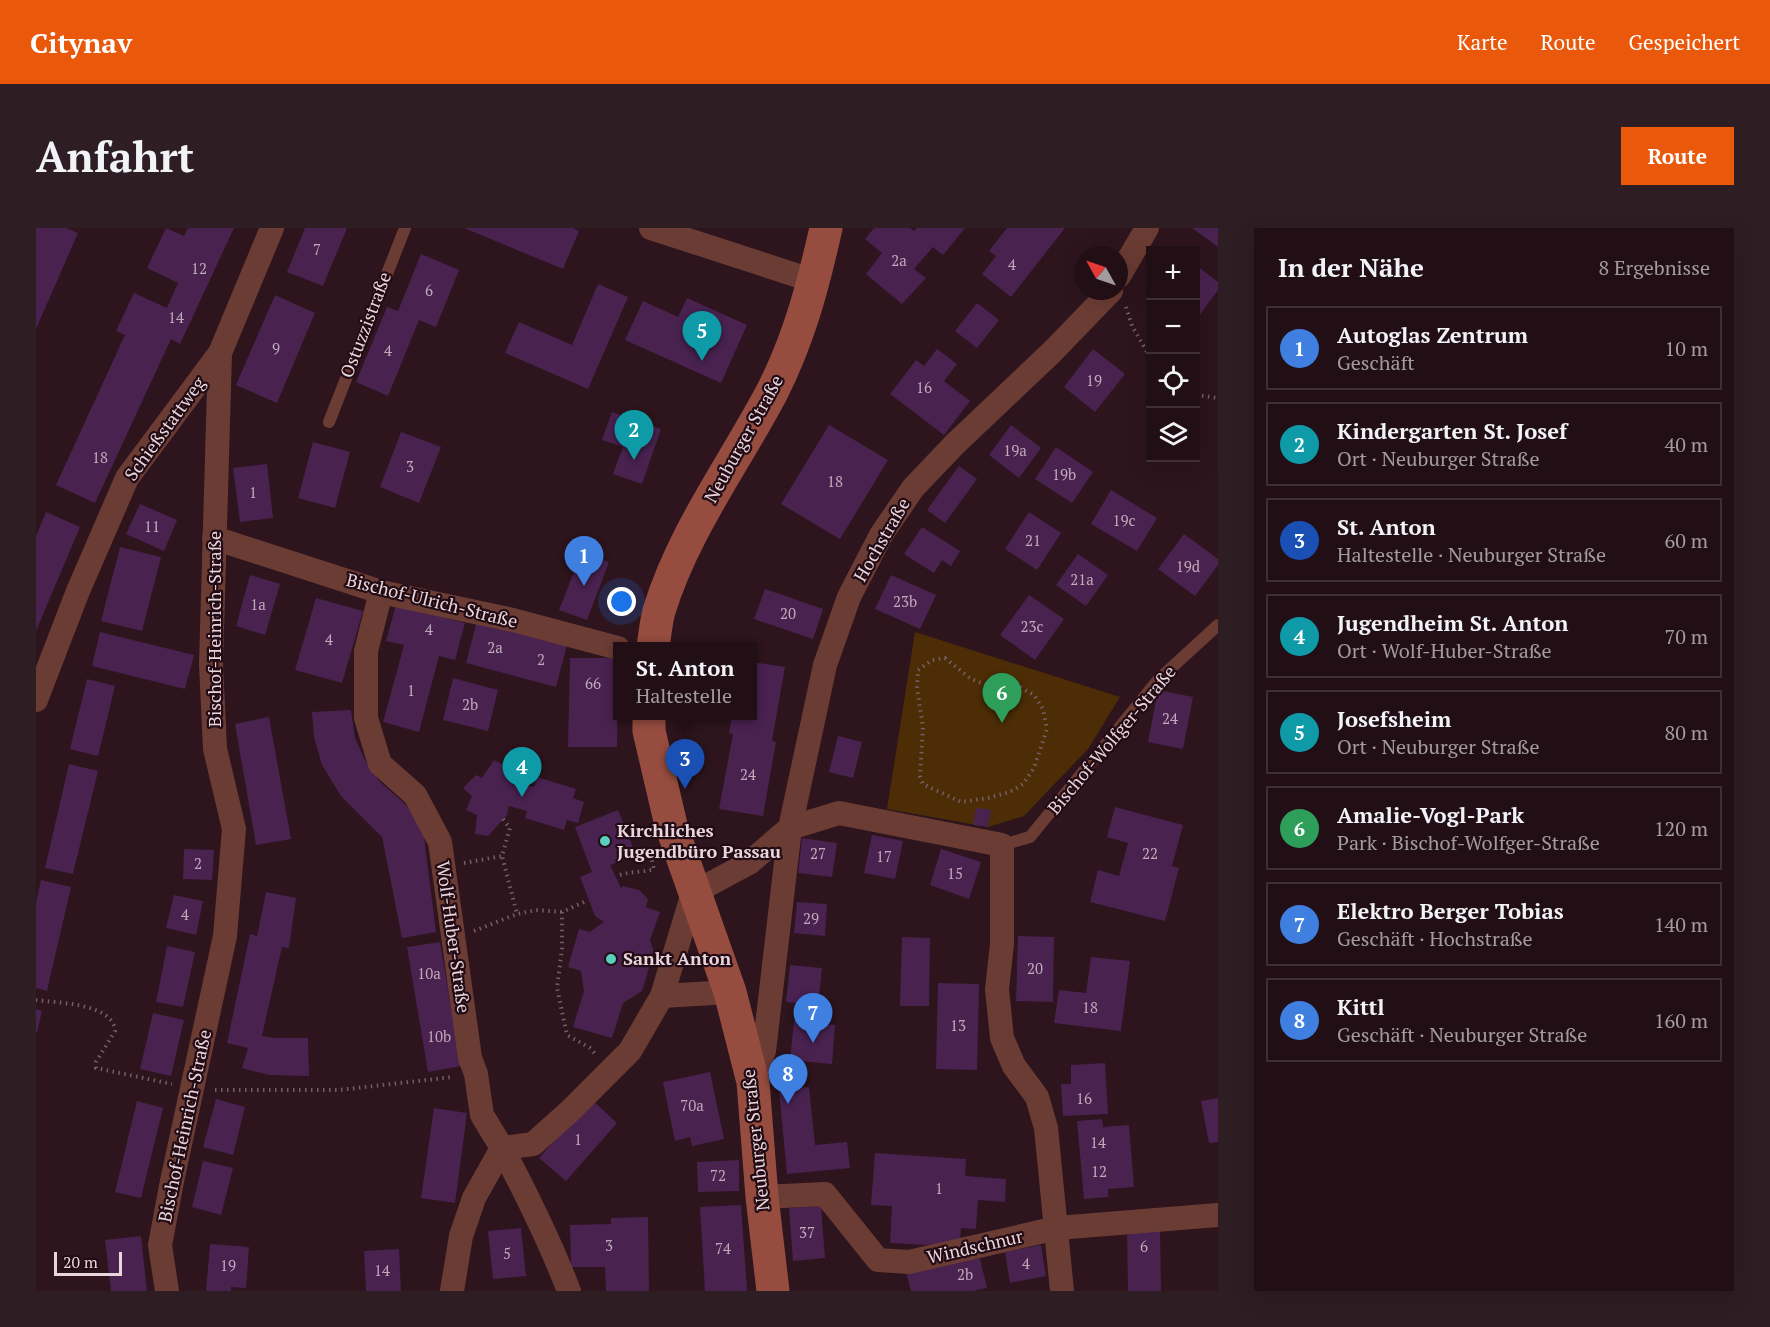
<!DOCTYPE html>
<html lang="de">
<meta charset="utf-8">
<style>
:root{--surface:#220f16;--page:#2e1d23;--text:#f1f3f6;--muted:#a29ca1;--line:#3f2f35;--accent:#ea580c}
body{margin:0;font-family:"PT Serif",serif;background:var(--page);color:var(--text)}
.controls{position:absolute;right:18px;top:18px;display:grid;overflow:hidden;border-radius:0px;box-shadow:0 6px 24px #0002}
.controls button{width:54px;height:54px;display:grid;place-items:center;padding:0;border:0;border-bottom:2px solid var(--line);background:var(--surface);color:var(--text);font:30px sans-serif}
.compass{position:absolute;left:1038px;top:18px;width:54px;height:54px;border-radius:50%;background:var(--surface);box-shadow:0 6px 24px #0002;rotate:310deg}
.scale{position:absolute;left:18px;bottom:15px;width:68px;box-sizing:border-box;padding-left:6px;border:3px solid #e8d6dc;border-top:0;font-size:16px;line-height:21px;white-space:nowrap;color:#e8d6dc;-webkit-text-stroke:4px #220b14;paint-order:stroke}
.you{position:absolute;left:586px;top:374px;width:21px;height:21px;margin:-15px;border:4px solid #fff;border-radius:50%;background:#1a73e8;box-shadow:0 0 0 9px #1a73e833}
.badge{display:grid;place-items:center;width:39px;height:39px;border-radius:50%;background:var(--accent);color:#fff;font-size:20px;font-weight:700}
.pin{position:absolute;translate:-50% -50px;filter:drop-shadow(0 2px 3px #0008)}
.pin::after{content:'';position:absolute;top:32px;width:21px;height:18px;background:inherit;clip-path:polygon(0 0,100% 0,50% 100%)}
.popup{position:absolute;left:577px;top:414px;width:144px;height:78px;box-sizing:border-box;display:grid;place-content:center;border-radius:0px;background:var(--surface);filter:drop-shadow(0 2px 4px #0005);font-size:20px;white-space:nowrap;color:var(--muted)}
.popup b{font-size:22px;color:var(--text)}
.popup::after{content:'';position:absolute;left:50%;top:100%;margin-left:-12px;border:12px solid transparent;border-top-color:var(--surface)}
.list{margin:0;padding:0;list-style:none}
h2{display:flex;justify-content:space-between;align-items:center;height:78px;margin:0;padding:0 24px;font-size:26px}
h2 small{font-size:20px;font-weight:400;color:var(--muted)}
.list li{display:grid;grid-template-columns:39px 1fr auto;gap:18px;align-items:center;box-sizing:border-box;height:84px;margin:0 12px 12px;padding:0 12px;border:2px solid var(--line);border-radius:0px}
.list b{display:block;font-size:22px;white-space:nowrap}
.list p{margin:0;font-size:20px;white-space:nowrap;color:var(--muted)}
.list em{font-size:20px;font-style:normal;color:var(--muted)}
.icon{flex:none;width:33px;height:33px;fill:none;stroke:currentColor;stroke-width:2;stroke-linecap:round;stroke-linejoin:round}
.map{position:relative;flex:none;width:1182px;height:1063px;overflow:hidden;border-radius:0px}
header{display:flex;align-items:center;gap:36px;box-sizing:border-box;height:84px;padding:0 30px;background:var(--accent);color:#fff}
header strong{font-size:28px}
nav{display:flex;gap:33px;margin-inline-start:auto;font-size:21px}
.intro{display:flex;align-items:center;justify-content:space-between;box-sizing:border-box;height:144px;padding:0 36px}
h1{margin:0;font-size:42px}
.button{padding:15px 27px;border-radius:0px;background:var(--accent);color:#fff;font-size:21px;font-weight:700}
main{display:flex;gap:36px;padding:0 36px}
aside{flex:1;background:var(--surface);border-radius:0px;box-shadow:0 6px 24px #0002}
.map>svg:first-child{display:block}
.green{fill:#4d2d05}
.building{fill:#492250}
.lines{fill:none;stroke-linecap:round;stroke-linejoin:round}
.path{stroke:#755f67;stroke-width:4;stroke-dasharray:1.5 4.5;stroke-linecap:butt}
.lane{stroke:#6b3c34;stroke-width:12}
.street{stroke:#6b3c34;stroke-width:24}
.secondary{stroke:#964c3f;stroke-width:33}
.poi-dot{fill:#5bcebc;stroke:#220b14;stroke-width:2}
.labels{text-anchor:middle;stroke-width:4.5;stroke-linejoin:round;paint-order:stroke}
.number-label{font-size:15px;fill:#c0a9b9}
.street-label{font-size:18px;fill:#e8d6dc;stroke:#220b14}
.poi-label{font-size:18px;font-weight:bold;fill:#e8d6dc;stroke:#220b14;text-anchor:start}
</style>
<header>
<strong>Citynav</strong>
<nav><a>Karte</a><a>Route</a><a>Gespeichert</a></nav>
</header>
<div class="intro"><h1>Anfahrt</h1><a class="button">Route</a></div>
<main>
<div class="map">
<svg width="1182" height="1063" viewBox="0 0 1182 1063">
<rect width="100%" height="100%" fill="#2d141d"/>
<path class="green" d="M879,404l205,65 -32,52 -64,67 -36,11 -101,-18z"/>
<g class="building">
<path d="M0,0h30l12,5 -42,96z"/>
<path d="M130,0l18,8 4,-8h46l-54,116 -9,-5 -76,164 -39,-18 69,-150 -9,-4 18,-38 33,15 11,-25 -31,-15z"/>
<path d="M269,0h42l-24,58 -36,-14z"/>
<path d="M428,0h109l6,3 -16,38z"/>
<path d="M838,0h36l4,3 3,-3h48l-22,27 -10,-8 -19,22 12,9 -24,26 -36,-30 16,-21 -17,-14z"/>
<path d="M971,0h58l-54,69 -29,-23 14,-18 -7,-5z"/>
<path d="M1156,0h26v19z"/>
<path d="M385,26l38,16 -23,57 -17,-7 -31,76 -32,-14 31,-75 11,4z"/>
<path d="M1160,37l22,17v8l-22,30z"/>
<path d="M562,56l30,13 -40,92 -83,-36 14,-31 53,23z"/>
<path d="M239,67l40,18 -38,90 -41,-18z"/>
<path d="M651,70l60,27 -26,58 -96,-43 18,-39 35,16z"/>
<path d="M941,75l22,17 -22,28 -22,-17z"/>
<path d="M901,121l20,15 -13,17 26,20 -26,34 -54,-41 26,-34 8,6z"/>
<path d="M1057,121l32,25 -30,38 -31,-25z"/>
<path d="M576,184l49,17 -19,55 -29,-10 10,-27 -21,-7z"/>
<path d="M793,197l59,35 -48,79 -59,-35z"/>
<path d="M975,197l30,23 -22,30 -30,-23z"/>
<path d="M365,204l40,15 -22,56 -39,-16z"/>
<path d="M277,214l37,10 -15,56 -37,-10z"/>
<path d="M1020,219l37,25 -21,31 -37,-24z"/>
<path d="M231,236l6,54 -33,4 -7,-54z"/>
<path d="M923,238l18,13 -32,44 -18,-13z"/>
<path d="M1075,262l46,28 -20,33 -46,-27z"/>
<path d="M104,276l37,16 -13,31 -38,-17z"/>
<path d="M10,284l34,15 -44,104v-95z"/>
<path d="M993,284l32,21 -24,37 -32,-21z"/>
<path d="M886,299l38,24 -9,15 -9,-6 -8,13 -30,-19z"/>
<path d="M1148,306l34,25v6l-23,31 -37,-27z"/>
<path d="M84,319l41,10 -19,74 -41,-10z"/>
<path d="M546,324l27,10 -22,58 -28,-10z"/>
<path d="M1042,326l30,21 -22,31 -30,-21z"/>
<path d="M214,347l30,9 -15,51 -29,-9z"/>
<path d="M855,347l45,20 -16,34 -45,-20z"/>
<path d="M729,361l58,20 -10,30 -59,-20z"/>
<path d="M993,367l35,24 -29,41 -35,-25z"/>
<path d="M280,370l47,13 -21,72 -47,-13z"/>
<path d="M360,377l69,18 -10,37 -16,-4 -20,76 -36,-10 21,-77 -18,-4z"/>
<path d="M441,393l90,24 -11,42 -90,-24z"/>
<path d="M64,404l94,23 -9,34 -93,-23z"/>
<path d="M534,430h48l-1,89h-49z"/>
<path d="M716,434l33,5 -13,74 4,1 -13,74 -44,-7 14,-75 -4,-1 3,-17h20z"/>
<path d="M417,450l45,12 -10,41 -45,-11z"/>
<path d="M51,451l28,7 -17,70 -28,-7z"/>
<path d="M1122,462l35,7 -10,52 -35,-7z"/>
<path d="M315,482l4,28 10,22 14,21 26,23 18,25 13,103 -34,6 -20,-101 -41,-41 -19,-31 -8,-28 -2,-25z"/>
<path d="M233,489l22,122 -35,6 -21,-121z"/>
<path d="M802,508l24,6 -9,36 -24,-6z"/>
<path d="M458,532l26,13 -2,10 16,4 3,-10 39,12 -3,9 11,4 -6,21 -11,-3 -3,10 -39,-12 2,-7 -18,-5 -2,9 -19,21 -13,-2 2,-19 -11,-5 6,-14 -9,-8 13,-13 6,3z"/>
<path d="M33,536l29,7 -25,103 -28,-6z"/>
<path d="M1079,579l68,18 -11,41 7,2 -14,53 -75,-19 8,-32 21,6 9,-33 -21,-6z"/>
<path d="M940,580l15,2 -3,17 -15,-2z"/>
<path d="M582,582l18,45 -26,10 11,23 2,-2 16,4 9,9 -2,8 14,5 -10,28 4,12 -12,39 -19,12 -11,35 -39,-11 11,-36 -3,-20 -13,-4 11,-38 11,3 14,-10 -9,-6 -15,-39 12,-5 -17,-45z"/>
<path d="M836,607l31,6 -8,38 -31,-6z"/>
<path d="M766,610l35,5 -5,34 -34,-4z"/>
<path d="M148,621l30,1 -2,30 -29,-1z"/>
<path d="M905,621l40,13 -12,37 -39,-14z"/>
<path d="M5,652l30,7 -24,104 -11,-3v-85z"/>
<path d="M230,664l30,6 -7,50 -7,-1 -20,89 13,2h33l1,38 -40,-1 -27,-7 6,-20 -21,-5 23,-109 7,2z"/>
<path d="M138,667l29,6 -7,34 -30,-7z"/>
<path d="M761,674l30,2 -2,32 -31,-3z"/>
<path d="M982,708l36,1 -1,65 -37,-1z"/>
<path d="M866,709l28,1 -1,68h-29z"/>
<path d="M404,714l21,124 -33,6 -21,-125z"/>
<path d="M131,718l28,6 -12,55 -27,-5z"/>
<path d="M1055,729l39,4 -9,70 -67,-8 5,-33 27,3z"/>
<path d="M754,737l32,3 -4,37 -32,-3z"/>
<path d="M902,755l41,1 -2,86 -41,-1z"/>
<path d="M0,781l6,2 -5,21h-1z"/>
<path d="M117,785l31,7 -13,56 -31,-7z"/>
<path d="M758,793l41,4 -3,39 -42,-4z"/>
<path d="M1069,835l3,51 -45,2 -2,-32h10v-19z"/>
<path d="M674,844l14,67 -32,7 -2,-9 -15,4 -12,-59z"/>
<path d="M773,859l6,58 32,-3 3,26 -63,6 -8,-84z"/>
<path d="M1182,870v44l-9,1 -8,-42z"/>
<path d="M180,871l29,8 -12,48 -30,-8z"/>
<path d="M555,871l26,24 -51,58 -27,-23z"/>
<path d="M101,873l26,7 -22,90 -26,-6z"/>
<path d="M398,880l33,5 -12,90 -34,-5z"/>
<path d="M1066,891l1,8 26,-2 5,62 -26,2v8l-24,2 -7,-78z"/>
<path d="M839,925l91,6 -1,17 41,3 -1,23 -27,-2 -2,29 -15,-1 -1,13 -33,4 -37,-2 2,-37 -21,-1z"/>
<path d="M703,932v31l-41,1 -1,-30z"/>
<path d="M167,933l30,7 -12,47 -29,-8z"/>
<path d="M705,977l6,86h-42l-5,-84z"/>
<path d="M785,978l4,52 -32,3 -4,-53z"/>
<path d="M612,989l1,74h-43l-1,-24h-34l-1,-42 41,-1v-6z"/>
<path d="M1091,999h33l1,64h-33z"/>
<path d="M485,1000l5,48 -33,3 -5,-48z"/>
<path d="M105,1008l6,55h-36l-6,-51z"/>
<path d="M174,1016l39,3 -3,41 -15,-1v4h-25z"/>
<path d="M1005,1017l5,31 -36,7 -5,-31z"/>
<path d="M363,1021l2,42h-35l-2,-40z"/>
<path d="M943,1027l8,33 -14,3h-62l-5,-19z"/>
</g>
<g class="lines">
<g class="path">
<path d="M1090,79l6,19 18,31"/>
<path d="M1160,167l22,3"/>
<path d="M909,430l26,21 16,6 31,1 16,9 9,14 4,20 -13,39 -11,16 -13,8 -22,6 -27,4 -38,-18 -3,-8 3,-49 -6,-39 1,-18 14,-10z"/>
<path d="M467,591l7,9 -8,28 15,58"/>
<path d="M428,635l38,-7"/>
<path d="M584,647c11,-4 23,-2 34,-6l-3,-12"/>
<path d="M548,674l-22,10v37l-5,39 10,47 23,13 6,7"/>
<path d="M438,703l43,-17 19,-4 26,2"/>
<path d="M0,772c21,3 77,3 79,31l-19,31v6l76,16"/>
<path d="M179,862h124l114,-13"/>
</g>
<g class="lane">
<path d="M293,194l76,-194"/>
<path d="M966,617l28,-8 128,-157 60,-55"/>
</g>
<g class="street">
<path d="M615,0l163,53"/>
<path d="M1083,48l28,-48"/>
<path d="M178,310l167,54 132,28 105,28"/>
<path d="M345,364l-15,59v67l14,46 35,31 25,47 30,216 6,16 6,41 20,33 -28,50 -13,38 -9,55"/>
<path d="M0,472l42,-109 49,-113 93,-125 52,-125"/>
<path d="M626,768l68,-4"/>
<path d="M717,854l11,-31 26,-223 35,-163 24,-68 32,-62 32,-47 42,-44 97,-92 59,-61"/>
<path d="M726,969l63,-3 53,66 31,2 148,-34 161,-13"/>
<path d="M131,1063l-7,-46 12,-64 53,-245 9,-107 -19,-80 -4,-85 9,-311"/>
<path d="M533,1063c-19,-49 -42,-96 -67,-143l31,-4 37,-33 60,-60 32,-55 31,-103 56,-30 41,-35 49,-15 163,32v99l-5,45 5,49 12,28 23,31 9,31 16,163"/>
</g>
<g class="secondary">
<path d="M617,418c2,-11 3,-24 6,-35 24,-79 75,-147 113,-219 27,-53 41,-106 54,-164"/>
<path d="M613,488v15l22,94 59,167 23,90 9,115 11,94"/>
</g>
</g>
<g class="poi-dot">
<circle cx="569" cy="613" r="6"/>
<circle cx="575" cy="731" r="6"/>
</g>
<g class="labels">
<g class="number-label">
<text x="281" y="27">7</text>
<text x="863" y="38">2a</text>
<text x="976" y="42">4</text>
<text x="163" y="46">12</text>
<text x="393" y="68">6</text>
<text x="140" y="95">14</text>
<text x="240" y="126">9</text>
<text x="352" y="128">4</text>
<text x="1058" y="158">19</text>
<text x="888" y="165">16</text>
<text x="979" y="228">19a</text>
<text x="64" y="235">18</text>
<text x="374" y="244">3</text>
<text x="1028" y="252">19b</text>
<text x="799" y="259">18</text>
<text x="217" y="270">1</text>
<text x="1088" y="298">19c</text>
<text x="116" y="304">11</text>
<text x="997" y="318">21</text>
<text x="1152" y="344">19d</text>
<text x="1046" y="357">21a</text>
<text x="869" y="379">23b</text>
<text x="222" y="382">1a</text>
<text x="752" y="391">20</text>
<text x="996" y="404">23c</text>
<text x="393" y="407">4</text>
<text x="293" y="417">4</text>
<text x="459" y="425">2a</text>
<text x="505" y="437">2</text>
<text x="557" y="461">66</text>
<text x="375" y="468">1</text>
<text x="434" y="482">2b</text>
<text x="1134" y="496">24</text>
<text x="712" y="552">24</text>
<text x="782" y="631">27</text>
<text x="1114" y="631">22</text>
<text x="848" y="634">17</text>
<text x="162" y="641">2</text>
<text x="919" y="651">15</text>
<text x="149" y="692">4</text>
<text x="775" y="696">29</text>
<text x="999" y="746">20</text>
<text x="393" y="751">10a</text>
<text x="1054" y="785">18</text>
<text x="922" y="803">13</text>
<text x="403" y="814">10b</text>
<text x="1048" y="876">16</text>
<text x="656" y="883">70a</text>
<text x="542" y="917">1</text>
<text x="1062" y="920">14</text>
<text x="1063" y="949">12</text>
<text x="682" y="953">72</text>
<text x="903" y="966">1</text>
<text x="771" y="1010">37</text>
<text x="573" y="1023">3</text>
<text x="1108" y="1024">6</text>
<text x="687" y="1026">74</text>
<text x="471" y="1031">5</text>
<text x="990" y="1041">4</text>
<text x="192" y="1043">19</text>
<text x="346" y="1048">14</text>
<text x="929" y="1052">2b</text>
</g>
<g class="street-label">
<text transform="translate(330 97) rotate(-69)" y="6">Ostuzzistraße</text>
<text transform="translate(129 201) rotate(-54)" y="6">Schießstattweg</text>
<text transform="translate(708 211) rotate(-61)" y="6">Neuburger Straße</text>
<text transform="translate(846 312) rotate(-60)" y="6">Hochstraße</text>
<text transform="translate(396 373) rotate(14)" y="6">Bischof-Ulrich-Straße</text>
<text transform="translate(179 401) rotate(-90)" y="6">Bischof-Heinrich-Straße</text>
<text transform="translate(1076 512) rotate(-50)" y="6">Bischof-Wolfger-Straße</text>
<text transform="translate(417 709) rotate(82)" y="6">Wolf-Huber-Straße</text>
<text transform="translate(149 898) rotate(-78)" y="6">Bischof-Heinrich-Straße</text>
<text transform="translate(720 912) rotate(-96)" y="6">Neuburger Straße</text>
<text transform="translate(939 1019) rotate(-13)" y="6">Windschnur</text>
</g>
<g class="poi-label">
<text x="581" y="609">Kirchliches<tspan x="581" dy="21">Jugendbüro Passau</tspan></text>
<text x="587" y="737">Sankt Anton</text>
</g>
</g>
</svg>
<div class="controls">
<button>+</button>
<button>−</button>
<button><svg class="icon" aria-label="locate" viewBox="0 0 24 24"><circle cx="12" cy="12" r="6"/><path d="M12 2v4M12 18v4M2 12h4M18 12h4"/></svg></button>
<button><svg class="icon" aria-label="layers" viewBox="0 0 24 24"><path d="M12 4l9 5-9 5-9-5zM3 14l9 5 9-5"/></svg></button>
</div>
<svg class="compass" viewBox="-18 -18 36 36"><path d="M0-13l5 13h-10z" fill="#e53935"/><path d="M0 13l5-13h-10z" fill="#a29ca1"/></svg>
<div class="scale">20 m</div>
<div class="you"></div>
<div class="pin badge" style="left:548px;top:358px;background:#3f7fe0">1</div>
<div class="pin badge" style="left:598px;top:232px;background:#0f9aa8">2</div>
<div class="pin badge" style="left:649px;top:561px;background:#1a4fb4">3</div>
<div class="popup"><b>St. Anton</b>Haltestelle</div>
<div class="pin badge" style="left:486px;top:569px;background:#0f9aa8">4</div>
<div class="pin badge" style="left:666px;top:133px;background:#0f9aa8">5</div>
<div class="pin badge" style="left:966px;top:495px;background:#2e9e5b">6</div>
<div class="pin badge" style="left:777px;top:815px;background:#3f7fe0">7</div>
<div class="pin badge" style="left:752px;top:876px;background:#3f7fe0">8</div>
</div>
<aside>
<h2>In der Nähe<small>8 Ergebnisse</small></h2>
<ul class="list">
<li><span class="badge" style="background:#3f7fe0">1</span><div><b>Autoglas Zentrum</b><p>Geschäft</p></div><em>10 m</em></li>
<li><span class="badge" style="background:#0f9aa8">2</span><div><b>Kindergarten St. Josef</b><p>Ort · Neuburger Straße</p></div><em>40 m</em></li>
<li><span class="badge" style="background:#1a4fb4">3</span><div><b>St. Anton</b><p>Haltestelle · Neuburger Straße</p></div><em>60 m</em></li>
<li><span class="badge" style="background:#0f9aa8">4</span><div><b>Jugendheim St. Anton</b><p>Ort · Wolf-Huber-Straße</p></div><em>70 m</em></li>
<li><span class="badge" style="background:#0f9aa8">5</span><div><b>Josefsheim</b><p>Ort · Neuburger Straße</p></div><em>80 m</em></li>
<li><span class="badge" style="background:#2e9e5b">6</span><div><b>Amalie-Vogl-Park</b><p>Park · Bischof-Wolfger-Straße</p></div><em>120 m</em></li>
<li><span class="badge" style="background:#3f7fe0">7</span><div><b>Elektro Berger Tobias</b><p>Geschäft · Hochstraße</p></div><em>140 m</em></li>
<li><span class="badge" style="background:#3f7fe0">8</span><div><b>Kittl</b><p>Geschäft · Neuburger Straße</p></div><em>160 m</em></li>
</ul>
</aside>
</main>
